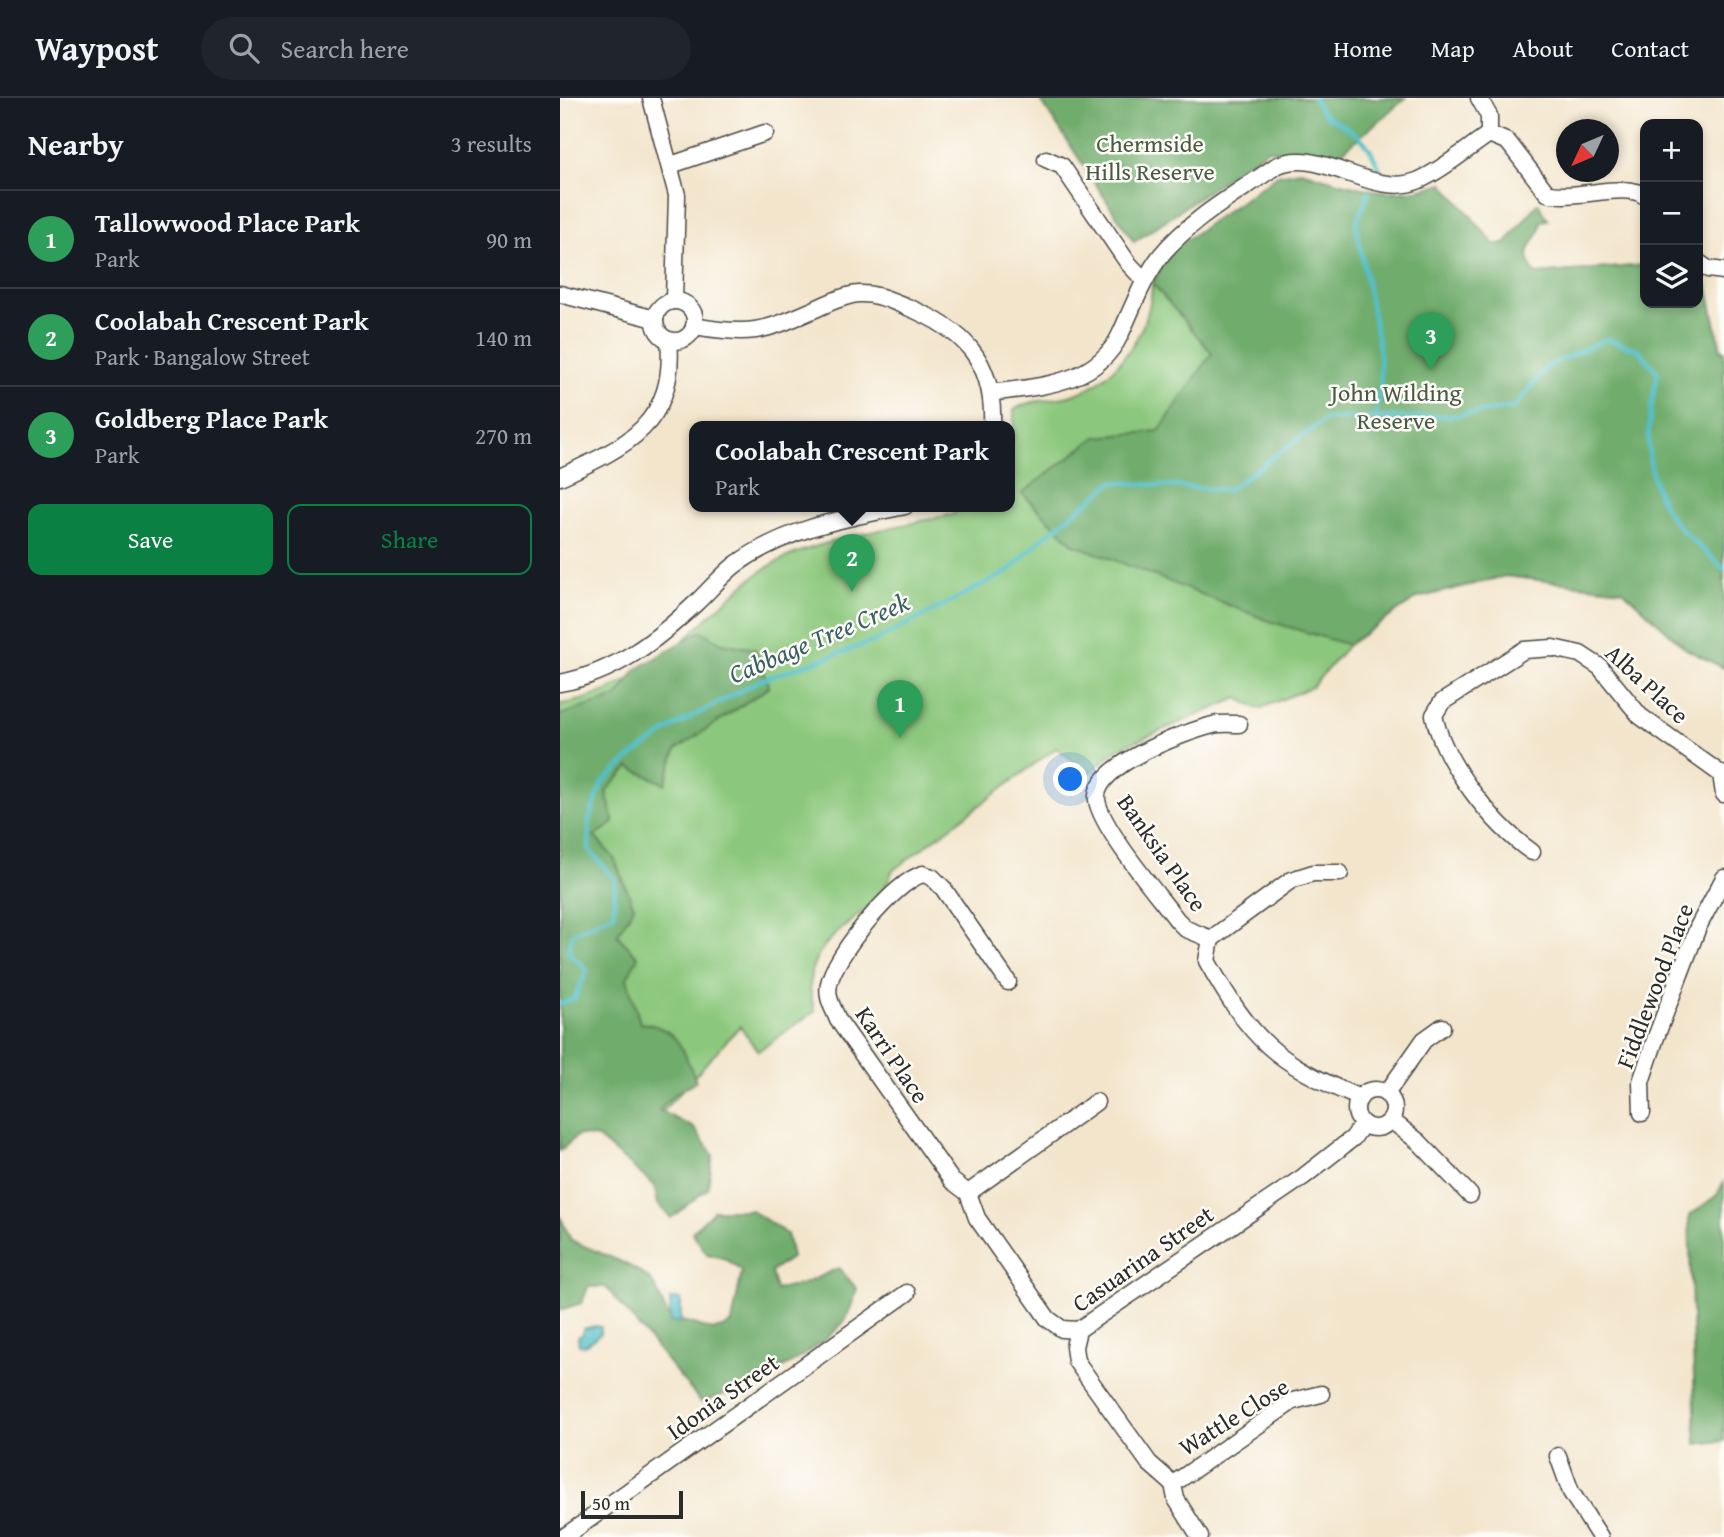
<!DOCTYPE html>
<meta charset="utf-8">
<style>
:root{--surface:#171b24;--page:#20242c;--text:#f1f3f6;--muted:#9ea1a6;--line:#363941;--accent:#0b8043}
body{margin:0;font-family:"Gentium Book Plus",serif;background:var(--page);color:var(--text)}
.controls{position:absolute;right:21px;top:21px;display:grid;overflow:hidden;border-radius:14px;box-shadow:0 4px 10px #0003}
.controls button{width:63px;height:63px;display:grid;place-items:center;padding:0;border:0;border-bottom:2px solid var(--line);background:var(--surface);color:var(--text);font:35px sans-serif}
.compass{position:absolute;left:996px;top:21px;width:63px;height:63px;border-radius:50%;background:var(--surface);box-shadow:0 4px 10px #0003;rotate:226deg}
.scale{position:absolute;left:21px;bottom:18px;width:102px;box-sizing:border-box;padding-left:7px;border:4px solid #2b2b2b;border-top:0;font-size:19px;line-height:24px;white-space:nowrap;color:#2b2b2b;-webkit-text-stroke:5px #fdfcf7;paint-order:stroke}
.you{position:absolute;left:511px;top:682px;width:24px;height:24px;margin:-18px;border:5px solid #fff;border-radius:50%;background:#1a73e8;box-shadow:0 0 0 10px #1a73e833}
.badge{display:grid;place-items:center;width:46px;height:46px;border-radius:50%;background:var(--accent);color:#fff;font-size:23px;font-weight:700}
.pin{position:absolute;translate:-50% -58px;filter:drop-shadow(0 2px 4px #0008)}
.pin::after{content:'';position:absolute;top:37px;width:24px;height:21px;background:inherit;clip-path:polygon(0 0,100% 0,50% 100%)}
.popup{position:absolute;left:129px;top:323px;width:326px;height:91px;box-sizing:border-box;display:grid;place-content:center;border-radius:14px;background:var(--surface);filter:drop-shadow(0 2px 5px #0005);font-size:23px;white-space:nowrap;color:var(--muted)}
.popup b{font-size:26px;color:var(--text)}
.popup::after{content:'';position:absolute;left:50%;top:100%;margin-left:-14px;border:14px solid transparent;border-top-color:var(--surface)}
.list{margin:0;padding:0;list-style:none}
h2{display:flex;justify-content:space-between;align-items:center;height:91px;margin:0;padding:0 28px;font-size:30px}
h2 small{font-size:23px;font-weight:400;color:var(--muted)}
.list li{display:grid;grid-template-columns:46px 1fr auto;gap:21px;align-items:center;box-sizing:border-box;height:98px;padding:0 28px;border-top:2px solid var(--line)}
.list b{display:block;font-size:26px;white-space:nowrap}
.list p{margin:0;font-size:23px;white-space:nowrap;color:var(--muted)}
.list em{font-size:23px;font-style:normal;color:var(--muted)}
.actions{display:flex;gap:14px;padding:21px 28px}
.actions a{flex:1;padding:16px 0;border:2px solid var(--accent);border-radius:14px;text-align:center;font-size:24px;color:var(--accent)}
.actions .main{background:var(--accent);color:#fff}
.icon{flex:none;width:38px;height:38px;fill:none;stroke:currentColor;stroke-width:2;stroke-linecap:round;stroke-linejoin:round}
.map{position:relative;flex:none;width:1164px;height:1439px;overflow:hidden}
header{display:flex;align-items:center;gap:42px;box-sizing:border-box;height:98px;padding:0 35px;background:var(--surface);border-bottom:2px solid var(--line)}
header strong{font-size:33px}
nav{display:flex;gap:38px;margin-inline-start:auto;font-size:24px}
.search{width:490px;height:63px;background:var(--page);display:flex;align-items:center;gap:18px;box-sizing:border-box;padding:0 24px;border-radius:38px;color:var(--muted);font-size:26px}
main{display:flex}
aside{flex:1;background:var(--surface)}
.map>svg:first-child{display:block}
.green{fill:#8bc77c;stroke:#5b7954;stroke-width:2}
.forest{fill:#70ac6c;stroke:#4e6c4c;stroke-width:2}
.water{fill:#52c0c9;stroke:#3e767a;stroke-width:2}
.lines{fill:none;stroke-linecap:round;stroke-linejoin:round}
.stream{stroke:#52c0c9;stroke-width:4.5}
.minor-casing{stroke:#494743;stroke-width:19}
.minor{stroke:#fff;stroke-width:16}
.labels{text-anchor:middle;stroke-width:5;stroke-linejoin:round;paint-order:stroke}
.park-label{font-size:24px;fill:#485a43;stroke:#fdfcf7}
.street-label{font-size:24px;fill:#2b2b2b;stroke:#fdfcf7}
.water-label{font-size:26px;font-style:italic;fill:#395f62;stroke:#fdfcf7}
</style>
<header>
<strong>Waypost</strong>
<div class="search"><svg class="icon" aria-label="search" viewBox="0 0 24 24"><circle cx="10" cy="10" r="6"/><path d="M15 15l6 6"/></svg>Search here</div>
<nav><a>Home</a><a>Map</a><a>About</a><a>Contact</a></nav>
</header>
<main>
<aside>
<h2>Nearby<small>3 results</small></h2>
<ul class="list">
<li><span class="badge" style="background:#2e9e5b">1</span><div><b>Tallowwood Place Park</b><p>Park</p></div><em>90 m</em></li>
<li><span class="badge" style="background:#2e9e5b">2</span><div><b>Coolabah Crescent Park</b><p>Park · Bangalow Street</p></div><em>140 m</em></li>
<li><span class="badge" style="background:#2e9e5b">3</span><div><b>Goldberg Place Park</b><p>Park</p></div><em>270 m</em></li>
</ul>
<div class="actions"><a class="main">Save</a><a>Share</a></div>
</aside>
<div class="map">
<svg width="1164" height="1439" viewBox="0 0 1164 1439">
<rect width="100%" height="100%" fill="#fdfcf7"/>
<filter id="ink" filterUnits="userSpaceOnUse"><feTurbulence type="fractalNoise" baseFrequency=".0143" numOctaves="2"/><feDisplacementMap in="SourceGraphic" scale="14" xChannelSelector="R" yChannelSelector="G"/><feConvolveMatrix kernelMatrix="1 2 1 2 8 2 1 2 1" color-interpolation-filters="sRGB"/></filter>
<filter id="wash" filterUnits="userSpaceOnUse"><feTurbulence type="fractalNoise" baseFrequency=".00686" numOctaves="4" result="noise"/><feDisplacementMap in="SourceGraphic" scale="28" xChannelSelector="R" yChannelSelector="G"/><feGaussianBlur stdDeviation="1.57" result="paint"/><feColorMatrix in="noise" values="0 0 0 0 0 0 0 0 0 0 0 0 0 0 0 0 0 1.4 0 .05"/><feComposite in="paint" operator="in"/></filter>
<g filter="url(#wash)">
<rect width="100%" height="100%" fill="#f3e5cc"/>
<path class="green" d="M740,73c52,14 90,32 143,12l61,94 141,-12v38h53v-26l9,8 14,65 3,1v317l-38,-19 -63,-59 -118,-14 -88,22 -69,47 -36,42 -53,22 -21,-11 -121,51 -27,24 -34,-25 -164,123c-13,53 -104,62 -77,140l-57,40 -18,-25 -98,108 -82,-116v-314c45,-5 93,-37 126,-66 29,-26 57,-58 91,-76 43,-23 126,-36 176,-48l9,-8h48v-56l4,-14v-26c15,-11 40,-9 58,-15 44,-14 80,-66 80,-112z"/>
<g class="forest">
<path d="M479,0h367l-76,64 -62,-13 -134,93z"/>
<path d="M740,73c52,14 90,32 143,12l51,61h11l33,-41 10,17 -7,1c-1,25 -24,22 -6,53l110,-9v38h53v-26l9,8 14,65 3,1v317l-38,-19 -63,-59 -118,-14 -88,22 -69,47 -79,-24 -196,-77 -51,-51 74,-56 63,-6 53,-78 -60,-70 20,-33 106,-75z"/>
<path d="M141,533l21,12 33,6 14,38 -93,63 -11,34 -36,-17 -23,24 8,32 -20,13 20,22 20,49 -17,28 21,22 -11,21 13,45c39,4 42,25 56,58l-23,14 -14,15 35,18 19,27 -5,33 -37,30 -13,-14 -4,-19 -56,-47 -20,-3 -18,16v-436l57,-18 20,-28z"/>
<path d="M1164,1083v260l-28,3 -7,-228 28,-21z"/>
<path d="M154,1112h37l36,24 5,23 -21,15 5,18 27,-6 36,-16 18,21c-4,10 -7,27 -15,35 -36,37 -92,63 -141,78l-95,-115h-18l-6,16 -22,7v-94l11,24c25,13 58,21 79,40 11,10 11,31 24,42 26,-4 31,18 58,1l10,-52 -16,-12 -19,-5 -15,-22z"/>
</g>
<g class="water">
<rect x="110" y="1201" width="11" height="23"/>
<path d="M35,1228l6,1 -1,7 -16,12 -5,-1 -1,-8 5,-3v-5z"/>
</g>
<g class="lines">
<g class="stream">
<path d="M754,0c9,23 24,21 42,36 13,10 18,23 25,38"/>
<path d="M809,94l-13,32 23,123 2,38 -6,33"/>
<path d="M0,906l14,-5 13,-29 -19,-18 5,-19 41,-19 1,-35 -26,-29v-30l13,-37 31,-28 40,-28 86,-46 116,-40 134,-70 30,-30 74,-59 115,8 98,-71 127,-3 62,-9 33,-41 59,-27 32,11 19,23c-11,46 -17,95 9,138 11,19 41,42 57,58"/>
</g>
</g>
</g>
<g filter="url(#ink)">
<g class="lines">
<defs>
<g id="minor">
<path d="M91,0l26,97 -3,105"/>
<path d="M919,0l10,18v18l19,8 39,51c27,8 78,-12 98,3"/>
<path d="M486,61l16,7 66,97 16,17"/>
<path d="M111,67l94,-32"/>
<path d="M1138,164l10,7 16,2"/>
<path d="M0,196l95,25"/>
<circle cx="115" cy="223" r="20"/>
<path d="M134,228c55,10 69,6 119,-16 14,-6 30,-15 46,-16 16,-1 31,6 46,12 58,23 90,54 87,120"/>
<path d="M431,295c48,-7 105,-8 129,-58 13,-28 23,-57 42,-81 30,-36 76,-61 114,-88 44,-21 96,33 141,15 23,-9 51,-33 72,-47"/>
<path d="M0,379c65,-30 117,-53 109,-137"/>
<path d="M0,585c55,-10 97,-43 136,-80 13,-12 25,-27 39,-38 51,-37 110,-47 170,-59"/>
<path d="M679,626c-8,0 -18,-1 -26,1 -27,7 -121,40 -116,75 4,28 61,95 80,120l9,9 25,10 -4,22c45,80 68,101 153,137"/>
<path d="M1161,676l3,20"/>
<path d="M972,754c-39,-27 -89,-90 -98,-137l8,-13 82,-52 29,-2 27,6 20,13 40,49 81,58"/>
<path d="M651,841l80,-59 22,-7h27"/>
<path d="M448,884l-65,-94 -11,-11 -9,-3c-28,7 -89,82 -94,110 -3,14 4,23 9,36l114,161 16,12 9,25 71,101 14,10 16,1"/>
<circle cx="815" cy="1011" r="19"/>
<path d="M826,996l38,-54 18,-13"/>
<path d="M1082,1015l-1,-31 15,-45 42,-110 26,-49"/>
<path d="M831,1022l28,22 51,53"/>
<path d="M408,1095l128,-91"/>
<path d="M998,1358l13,36 29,45"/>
<path d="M613,1386l120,-83 28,-7"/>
<path d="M4,1439l343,-244"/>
<path d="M640,1439l-24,-38 -3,-15 -24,-21 -73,-102 -2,-14 4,-17 225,-153 50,-39 10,-14"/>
</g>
</defs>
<use href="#minor" class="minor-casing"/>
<use href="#minor" class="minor"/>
</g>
</g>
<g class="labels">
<g class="park-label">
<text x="590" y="54">Chermside<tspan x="590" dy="28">Hills Reserve</tspan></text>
<text x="836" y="303">John Wilding<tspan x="836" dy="28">Reserve</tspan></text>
</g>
<g class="street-label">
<text transform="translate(1087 586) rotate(43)" y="8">Alba Place</text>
<text transform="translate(602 755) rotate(55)" y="8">Banksia Place</text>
<text transform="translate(1095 888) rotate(-69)" y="8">Fiddlewood Place</text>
<text transform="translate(332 957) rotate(56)" y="8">Karri Place</text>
<text transform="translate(583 1161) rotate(-35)" y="8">Casuarina Street</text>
<text transform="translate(163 1299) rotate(-35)" y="8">Idonia Street</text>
<text transform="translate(674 1319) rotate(-32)" y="8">Wattle Close</text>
</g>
<g class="water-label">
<text transform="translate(259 540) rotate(-23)" y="9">Cabbage Tree Creek</text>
</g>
</g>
</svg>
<div class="controls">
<button>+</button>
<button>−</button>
<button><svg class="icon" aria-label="layers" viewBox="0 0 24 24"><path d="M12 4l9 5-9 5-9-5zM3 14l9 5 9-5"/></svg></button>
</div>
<svg class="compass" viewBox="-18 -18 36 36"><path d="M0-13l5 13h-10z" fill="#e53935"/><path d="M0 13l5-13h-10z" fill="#9ea1a6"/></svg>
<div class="scale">50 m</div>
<div class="you"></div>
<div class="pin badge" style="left:340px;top:640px;background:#2e9e5b">1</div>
<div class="pin badge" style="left:292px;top:494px;background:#2e9e5b">2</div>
<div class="popup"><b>Coolabah Crescent Park</b>Park</div>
<div class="pin badge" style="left:871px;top:272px;background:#2e9e5b">3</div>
</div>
</main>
